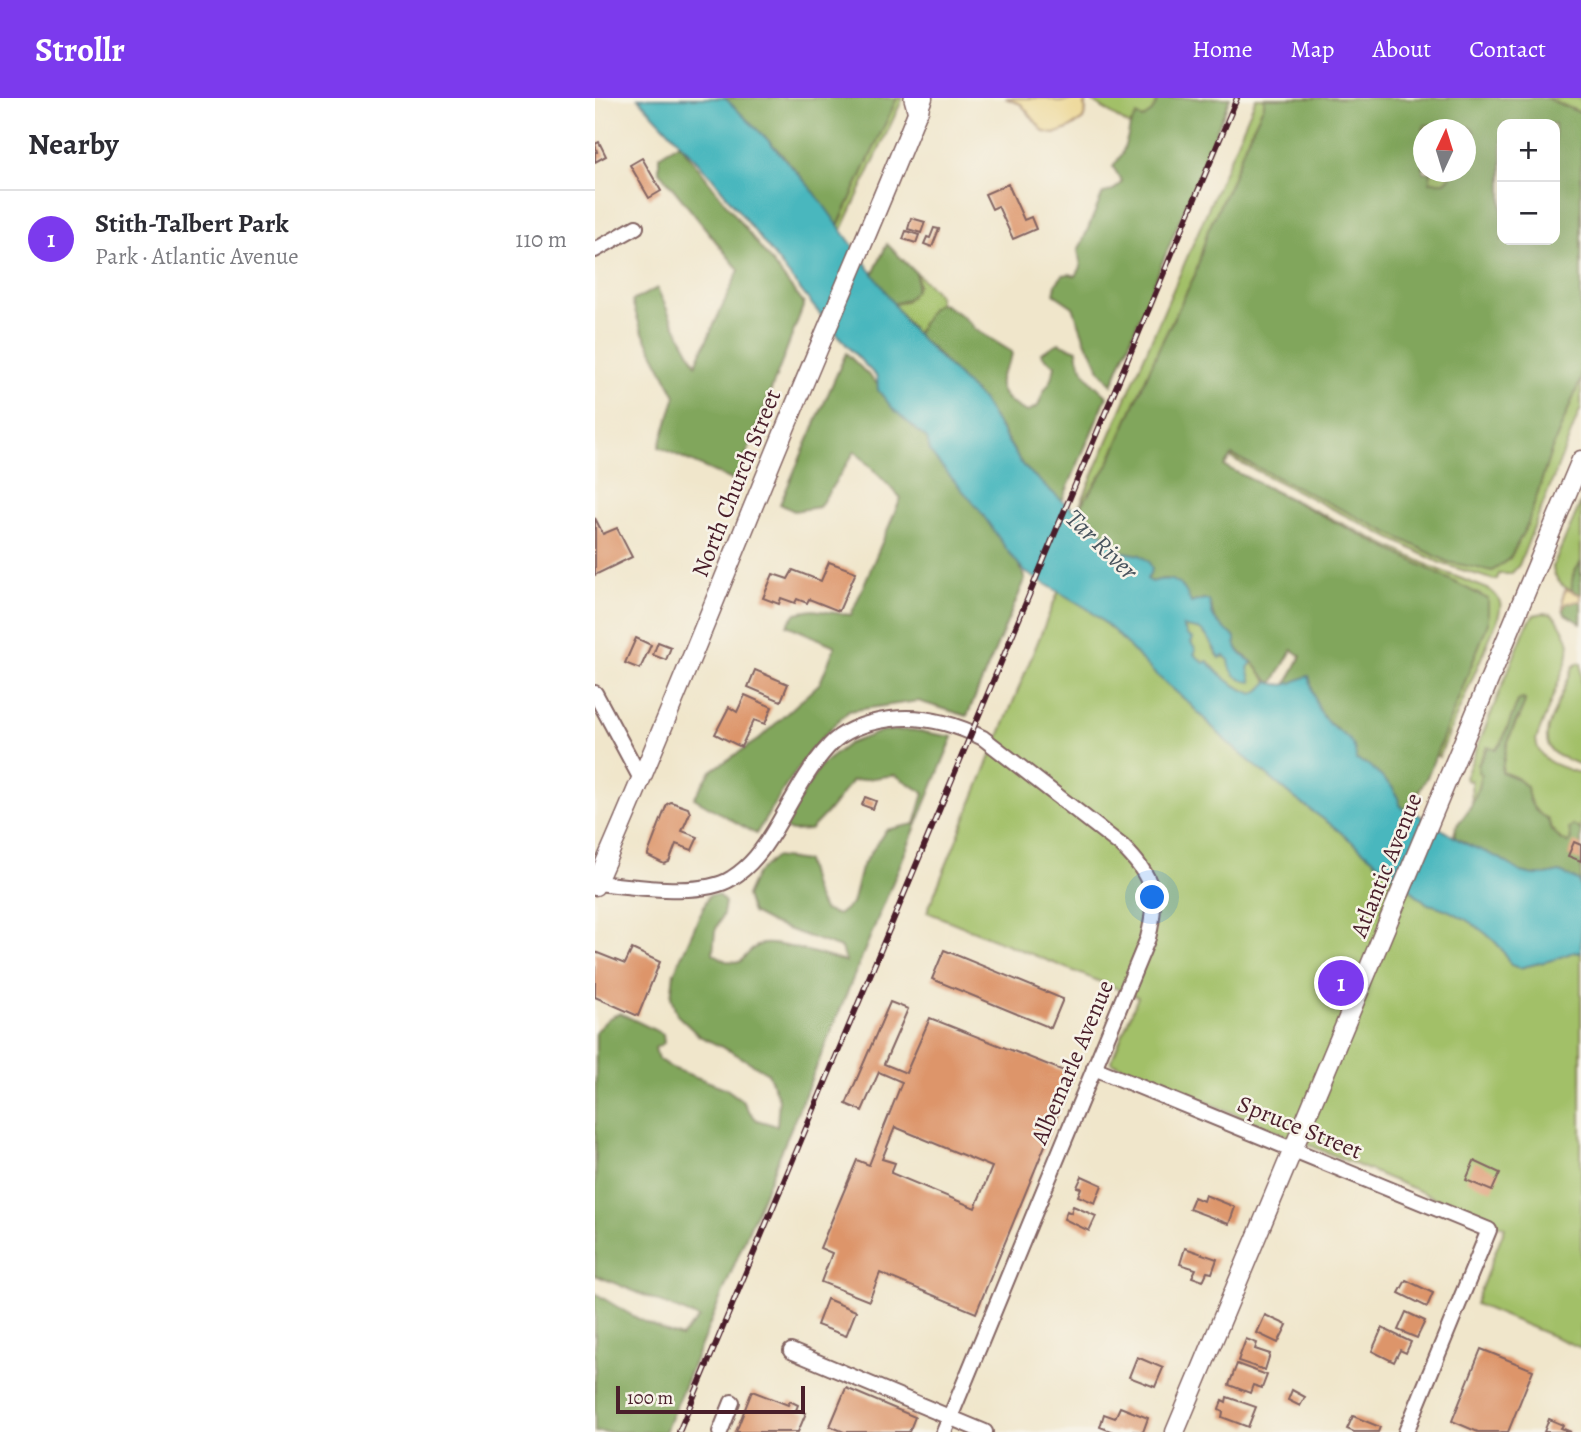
<!DOCTYPE html>
<meta charset="utf-8">
<style>
:root{--surface:#fff;--page:#f7f7f7;--text:#2b2b33;--muted:#7c7c81;--line:#e1e1e2;--accent:#7c3aed}
body{margin:0;font-family:Alegreya,serif;background:var(--page);color:var(--text)}
.controls{position:absolute;right:21px;top:21px;display:grid;overflow:hidden;border-radius:14px;box-shadow:0 7px 28px #0002}
.controls button{width:63px;height:63px;display:grid;place-items:center;padding:0;border:0;border-bottom:2px solid var(--line);background:var(--surface);color:var(--text);font:35px sans-serif}
.compass{position:absolute;left:818px;top:21px;width:63px;height:63px;border-radius:50%;background:var(--surface);box-shadow:0 7px 28px #0002;rotate:4deg}
.scale{position:absolute;left:21px;bottom:18px;width:189px;box-sizing:border-box;padding-left:7px;border:4px solid #4a1f2b;border-top:0;font-size:19px;line-height:24px;white-space:nowrap;color:#4a1f2b;-webkit-text-stroke:5px #f7f3e8;paint-order:stroke}
.you{position:absolute;left:558px;top:800px;width:24px;height:24px;margin:-18px;border:5px solid #fff;border-radius:50%;background:#1a73e8;box-shadow:0 0 0 10px #1a73e833}
.badge{display:grid;place-items:center;width:46px;height:46px;border-radius:50%;background:var(--accent);color:#fff;font-size:23px;font-weight:700}
.pin{position:absolute;translate:-50% -50%;border:4px solid #fff;box-shadow:0 2px 7px #0006}
.list{margin:0;padding:0;list-style:none}
h2{display:flex;justify-content:space-between;align-items:center;height:91px;margin:0;padding:0 28px;font-size:30px}
h2 small{font-size:23px;font-weight:400;color:var(--muted)}
.list li{display:grid;grid-template-columns:46px 1fr auto;gap:21px;align-items:center;box-sizing:border-box;height:98px;padding:0 28px;border-top:2px solid var(--line)}
.list b{display:block;font-size:26px;white-space:nowrap}
.list p{margin:0;font-size:23px;white-space:nowrap;color:var(--muted)}
.list em{font-size:23px;font-style:normal;color:var(--muted)}
.map{position:relative;flex:none;width:986px;height:1334px;overflow:hidden}
header{display:flex;align-items:center;gap:42px;box-sizing:border-box;height:98px;padding:0 35px;background:var(--accent);color:#fff}
header strong{font-size:33px}
nav{display:flex;gap:38px;margin-inline-start:auto;font-size:24px}
main{display:flex}
aside{flex:1;background:var(--surface)}
.map>svg:first-child{display:block}
.green{fill:#a2c067;stroke:#767049;stroke-width:2}
.forest{fill:#81a65c;stroke:#666244;stroke-width:2;fill-rule:evenodd}
.sand{fill:#eeda9e;stroke:#9c7c64;stroke-width:2}
.water{fill:#48b7be;stroke:#496b74;stroke-width:2}
.building{fill:#dd956a;fill-rule:evenodd}
.lines{fill:none;stroke-linecap:round;stroke-linejoin:round}
.minor-casing{stroke:#846563;stroke-width:18}
.major-casing{stroke:#846563;stroke-width:21}
.highway-casing{stroke:#846563;stroke-width:24}
.minor{stroke:#fff;stroke-width:14}
.major{stroke:#fff;stroke-width:18}
.highway{stroke:#fff;stroke-width:21}
.rail-casing{stroke:#4a1f2b;stroke-width:6}
.rail{stroke:#f7f3e8;stroke-width:3.5;stroke-dasharray:10;stroke-linecap:butt}
.labels{text-anchor:middle;stroke-width:5;stroke-linejoin:round;paint-order:stroke}
.street-label{font-size:24px;fill:#4a1f2b;stroke:#f7f3e8}
.water-label{font-size:26px;font-style:italic;fill:#49545e;stroke:#f7f3e8}
</style>
<header>
<strong>Strollr</strong>
<nav><a>Home</a><a>Map</a><a>About</a><a>Contact</a></nav>
</header>
<main>
<aside>
<h2>Nearby<small></small></h2>
<ul class="list">
<li><span class="badge">1</span><div><b>Stith-Talbert Park</b><p>Park · Atlantic Avenue</p></div><em>110 m</em></li>
</ul>
</aside>
<div class="map">
<svg width="986" height="1334" viewBox="0 0 986 1334">
<rect width="100%" height="100%" fill="#f7f3e8"/>
<filter id="ink" filterUnits="userSpaceOnUse"><feTurbulence type="fractalNoise" baseFrequency=".0143" numOctaves="2"/><feDisplacementMap in="SourceGraphic" scale="14" xChannelSelector="R" yChannelSelector="G"/><feConvolveMatrix kernelMatrix="1 2 1 2 8 2 1 2 1" color-interpolation-filters="sRGB"/></filter>
<filter id="wash" filterUnits="userSpaceOnUse"><feTurbulence type="fractalNoise" baseFrequency=".00686" numOctaves="4" result="noise"/><feDisplacementMap in="SourceGraphic" scale="28" xChannelSelector="R" yChannelSelector="G"/><feGaussianBlur stdDeviation="1.57" result="paint"/><feColorMatrix in="noise" values="0 0 0 0 0 0 0 0 0 0 0 0 0 0 0 0 0 1.4 0 .05"/><feComposite in="paint" operator="in"/></filter>
<g filter="url(#wash)">
<rect width="100%" height="100%" fill="#f0e6cb"/>
<g class="green">
<path d="M302,0h6l-62,134 -3,-6z"/>
<path d="M495,0h69l-7,14 -10,7 -6,-3 -6,10 -41,-27z"/>
<path d="M661,0h8v7l-18,37 -15,40 -23,48 -13,45 -36,73 -50,115 -32,49z"/>
<path d="M951,0h35v15z"/>
<path d="M847,26l28,3 5,5 -4,23 -5,6 -1,-31 -41,-1v-4z"/>
<path d="M835,74h25l-10,10 -15,1z"/>
<path d="M321,175l22,21 1,9 -8,6 -15,25 -23,-30 13,-3 12,-16z"/>
<path d="M986,281v29l-62,157 -8,9h-12l-2,5 -3,1 -54,-17 -211,-106 2,-2 261,116 18,-13 18,-35 23,-72z"/>
<path d="M628,368l211,102 56,22c13,10 12,16 7,31l-58,136 -3,-2 52,-132v-24z"/>
<path d="M986,404v60l-8,12 -1,16c-10,-2 -19,-13 -19,-24z"/>
<path d="M464,492l29,19 26,22 75,72 40,41 68,56 36,26 95,78c23,4 55,24 71,42 5,5 8,13 12,19l9,3 36,-9 17,-7 8,1v395l-106,-44 30,-77 -394,-165 27,-65 -211,-85z"/>
<path d="M948,515l8,1 6,5 10,18 2,8 -2,15 -31,80c3,24 25,26 45,34v56l-8,-5 -2,14 -3,6 -12,-10 -9,-16c-13,-6 -19,-18 -20,-32l-10,-9 -15,-6c1,-14 8,-44 18,-54l-2,-17 -17,43 -5,5 -9,-2 -9,17v8l3,1 -4,18 -5,13 -1,-24 -4,1 -2,-3 61,-151 8,-12z"/>
<path d="M588,528c5,1 12,2 17,4 10,6 12,19 20,28l4,-2 23,12 5,-6 16,20 -8,8 -7,4c-3,-2 -7,-3 -11,-5 -13,-5 -26,-18 -34,-28l-4,2c-9,-5 -15,-14 -12,-24l-5,-4z"/>
<path d="M983,565h3v102c-22,-9 -39,-10 -33,-38l25,-60z"/>
</g>
<g class="forest">
<path d="M130,0h172l-59,128c-21,-30 -44,-60 -70,-86 -14,-14 -32,-26 -43,-42z"/>
<path d="M564,0h71l-118,287 -12,-15 -8,-18 -6,-9 -13,-36 -19,-13 2,-10 7,-9 7,-1 6,2 5,-9 -3,-17 4,-7 21,-50c9,-1 15,-4 19,-12l-9,-14 9,-13 6,-18 2,-10 7,-11 5,4 10,-7z"/>
<path d="M669,0h282l35,15v266l-30,72 -23,72 -18,35 -18,13 -44,-9 -216,-107 -8,11 264,133v24l-61,154 -18,32h-5l-5,-5 -1,-6 -6,-11 -23,-22 -13,-5 -19,-31 -12,-9 -9,-17 -7,-27c-9,2 -15,7 -23,9l15,-29 -9,-6 -19,33c-9,-4 -13,-13 -20,-20 -9,-9 -19,-12 -19,-26 -10,-9 -22,-15 -22,-29l-8,-9 -14,4c-3,-10 -14,-24 -26,-24 -2,0 -10,2 -12,3l-5,-3 3,-4 -10,-20 -21,-4 -16,-18 -10,-5 -7,-10 -9,-6 32,-49 50,-115 36,-73 13,-45 23,-48 15,-40 18,-37zM847,26l28,3 5,5 -4,23 -5,6 -1,11h-10l-10,10h-15v-10h-7v-42l2,-5zM907,26h53v116h-53z"/>
<path d="M84,45l125,161 -68,178 -77,-35 17,-51 -35,-67 -9,-28 25,-13 16,34 23,42 43,-94 -80,-99v-15z"/>
<path d="M292,146l29,29c2,20 -3,26 -23,31l-20,-30z"/>
<path d="M344,205c10,3 30,17 36,26l37,23c0,9 -6,13 -10,21 -9,19 10,32 25,39l11,-6 6,-15 8,-12 3,-14 -10,-7 -4,-5 18,-10 18,7c2,21 15,33 30,46l-45,105 -39,-35 -22,-37 -25,-36 -7,-4 -32,-36 -21,-19 15,-25z"/>
<path d="M251,255l79,78 86,111 14,38 -58,136 -49,-15 -69,10 -15,14 -19,21 -30,41 -29,47 -62,-36 17,-27 48,-32 61,-56 15,-37 -48,-21 9,-12 17,-3 38,5 50,-117 -46,-47 -36,56 -25,4 -14,-7z"/>
<path d="M986,464v33l-9,-5c-1,-12 2,-18 9,-28z"/>
<path d="M981,503h5v22l-16,-9 -2,-6 4,-5z"/>
<path d="M927,601l3,1c-2,13 -7,15 -11,26 -6,12 -11,33 -12,46l15,6 10,9c1,14 7,26 20,31l5,12 9,10 4,1 3,3 3,-5 -2,-10 4,-4 8,5v62l-2,-11 -19,-9 -14,3h-13l-12,-3 -22,-14 -13,-4 -32,-17c2,-16 6,-14 13,-25 8,-11 12,-25 14,-38l-3,-2v-7l10,-18 8,2 5,-5 17,-43z"/>
<path d="M317,632l41,7 -288,695h-70v-139c28,18 55,34 86,44l18,-19 -104,-43 1,-244 13,-13 11,-5 43,21 1,9 -9,5 3,11 14,9 53,20 18,13 5,9 9,10 20,6 2,-27 -11,-26 -36,-21 -33,-16 -22,-21 -6,-18 3,-24 35,-78h9l7,7 -2,12 -8,17 -2,22 13,8 14,1c6,-6 13,-16 22,-18 17,-3 65,13 84,18l-5,-14 -68,-24 -21,-11 -6,-17 10,-22 19,-17 31,4 8,30 9,19 15,5 14,-11 9,-36 25,-38 29,-6 9,-31 -29,-18 -43,6 -21,27 -21,22 -17,1 -12,-3 39,-62 28,-22 34,-13z"/>
</g>
<g class="sand">
<path d="M410,0h43l12,4 19,-4h11l-6,7 2,5 -3,9 -15,10 -14,5 -10,-2 -23,-28z"/>
<path d="M971,491l15,6v6l-14,2 -4,5v-12z"/>
</g>
<path class="water" d="M43,0h87l44,43 46,52 66,92 28,42 73,73 41,66 39,35 24,17 7,10 9,5 17,18 21,4 9,7 3,7 -5,10 5,3c22,-7 32,1 39,21l13,-4 5,2c2,4 2,8 3,13 3,10 15,16 23,23 -1,13 7,19 17,25l-4,6 4,14c-13,-1 -22,-8 -23,-22l-5,-4 -4,2c-7,-9 -9,-21 -20,-28 -4,-2 -12,-2 -17,-4l4,9 6,4 -2,4 5,7 -2,4 10,9 3,-2c8,9 19,20 31,26 4,3 10,4 15,7l7,-4 8,-8c23,7 22,-1 41,-6 4,14 6,30 15,42 12,17 32,15 32,42l13,5 23,22 6,11 1,6 5,5h5l55,34 35,15 22,14 12,3h13l14,-3 19,9 2,11v61l-8,-1 -17,7 -37,9 -8,-3c-4,-6 -7,-14 -12,-19 -16,-18 -48,-38 -71,-42l-95,-78 -36,-26 -68,-56 -40,-41 -36,-31 -39,-41 -26,-22 -63,-37 -15,-18 -32,-46 -41,-47 -7,-9 -3,-13 -33,-29 -16,-20 -1,-13 -27,-28 -35,-41 -104,-132z"/>
<g id="blocks">
<g class="building">
<path d="M4,44l7,14 -11,6v-10h2l-2,-8z"/>
<path d="M47,60l19,33 -12,7 -19,-33z"/>
<path d="M413,86l16,36 7,-3 5,12 -23,10 -15,-33 -6,3 -7,-15z"/>
<path d="M316,120l14,4 -4,11 -13,-4z"/>
<path d="M339,130l5,1 -7,18 -8,-3 3,-7 3,1z"/>
<path d="M311,133l13,4 -3,8 -13,-4z"/>
<path d="M0,420l8,16 14,-6 15,29 -37,18z"/>
<path d="M234,464l27,10 -17,39 -30,-12 -2,4 -10,-4 -2,4 -14,-5 -2,6 -16,-6 10,-24 15,5 5,-9 28,11z"/>
<path d="M41,540l15,7 -11,24 -15,-6z"/>
<path d="M63,544l13,5 -5,13 -13,-5z"/>
<path d="M160,572l33,14 -7,17 -33,-14z"/>
<path d="M150,597l27,12 -7,17 -11,-4 -13,27 -26,-13 14,-27 8,5z"/>
<path d="M270,699l11,4 -3,8 -11,-4z"/>
<path d="M76,704l17,6 2,5 -8,18 16,6 -6,13 -16,-6 -7,18 -5,2 -16,-8v-2l19,-50z"/>
<path d="M979,744l7,3v16l-13,-5z"/>
<path d="M37,851l28,13 -22,54 -43,-19v-45l30,12z"/>
<path d="M349,852l119,49 -12,29 -119,-49z"/>
<path d="M295,904l18,7 -24,55 22,9 24,-55 144,57 -98,238 -96,-40 -11,28 -48,-19 11,-29 -12,-5 37,-88 12,5 33,-83 -23,-10 -17,39 -16,-7zM300,1029l97,40 -17,41 -84,-35 4,-10 -13,-4z"/>
<path d="M879,1063l26,12 -8,18 -26,-11z"/>
<path d="M487,1078l20,9 -7,18 -17,-7 3,-8 -4,-1z"/>
<path d="M610,1097l30,12 -6,17 -40,-15 5,-12 9,4z"/>
<path d="M478,1108l23,10 -7,15 -25,-12 3,-8 4,2z"/>
<path d="M590,1150l32,11 -5,14 -5,-1 -4,9 -11,-4 4,-8 -16,-5z"/>
<path d="M811,1182l27,13 -6,14 -28,-14z"/>
<path d="M232,1201l29,12 -10,25 -29,-11z"/>
<path d="M811,1214l19,9 -8,17 -19,-8z"/>
<path d="M670,1217l22,10 -9,18 -21,-10z"/>
<path d="M787,1230l29,14 -5,11 -6,-3 -6,12 -22,-11z"/>
<path d="M651,1241l11,4 -2,6 15,5 -5,16 -27,-9z"/>
<path d="M886,1251l52,21 -25,62h-30l-26,-11z"/>
<path d="M542,1259l26,11 -8,19 -26,-10z"/>
<path d="M642,1266l30,11 -5,13 -9,-3 -3,8 -21,-8z"/>
<path d="M251,1290l69,29 -6,15h-65l-14,-6z"/>
<path d="M697,1292l13,7 -5,9 -12,-6z"/>
<path d="M157,1293l36,14 2,-4 8,4 -2,5 10,3 -8,19h-62z"/>
<path d="M632,1299l29,10 -8,20 -26,-10 1,-5 -4,-2 3,-10 4,2z"/>
<path d="M525,1309l28,11 -5,14 -19,-1 -1,1h-10l-13,-5 4,-13 11,4z"/>
<path d="M758,1318l27,11 -2,5h-24l-7,-3z"/>
<path d="M954,1321l14,6 -2,3 10,4h-27z"/>
</g>
</g>
</g>
<g filter="url(#ink)">
<use href="#blocks" fill-opacity="0" stroke="#846563" stroke-width="2"/>
<g class="lines">
<defs>
<g id="minor">
<path d="M0,152l41,-23"/>
<path d="M0,595l46,86"/>
<path d="M1,785c36,3 106,15 136,-5 19,-12 31,-29 42,-47 16,-27 34,-63 55,-85 15,-17 40,-24 62,-27 32,-4 64,5 92,19l139,108c31,30 37,50 26,92l-204,494"/>
<path d="M499,970l395,162 -83,202"/>
<path d="M196,1253l194,81"/>
<path d="M125,1334l12,-30"/>
</g>
<g id="major">
<path d="M0,788c65,-147 124,-297 185,-445 47,-115 97,-228 143,-343"/>
<path d="M580,1334l406,-972"/>
</g>
<path id="highway" d="M320,0l3,11"/>
</defs>
<use href="#minor" class="minor-casing"/>
<use href="#major" class="major-casing"/>
<use href="#highway" class="highway-casing"/>
<use href="#minor" class="minor"/>
<use href="#major" class="major"/>
<use href="#highway" class="highway"/>
<defs>
<path id="rail" d="M84,1334l558,-1334"/>
</defs>
<use href="#rail" class="rail-casing"/>
<use href="#rail" class="rail"/>
</g>
</g>
<g class="labels">
<g class="street-label">
<text transform="translate(141 385) rotate(-68)" y="8">North Church Street</text>
<text transform="translate(791 767) rotate(-68)" y="8">Atlantic Avenue</text>
<text transform="translate(477 964) rotate(-67)" y="8">Albemarle Avenue</text>
<text transform="translate(705 1029) rotate(22)" y="8">Spruce Street</text>
</g>
<g class="water-label">
<text transform="translate(507 446) rotate(44)" y="9">Tar River</text>
</g>
</g>
</svg>
<div class="controls">
<button>+</button>
<button>−</button>
</div>
<svg class="compass" viewBox="-18 -18 36 36"><path d="M0-13l5 13h-10z" fill="#e53935"/><path d="M0 13l5-13h-10z" fill="#7c7c81"/></svg>
<div class="scale">100 m</div>
<div class="you"></div>
<div class="pin badge" style="left:746px;top:885px">1</div>
</div>
</main>
